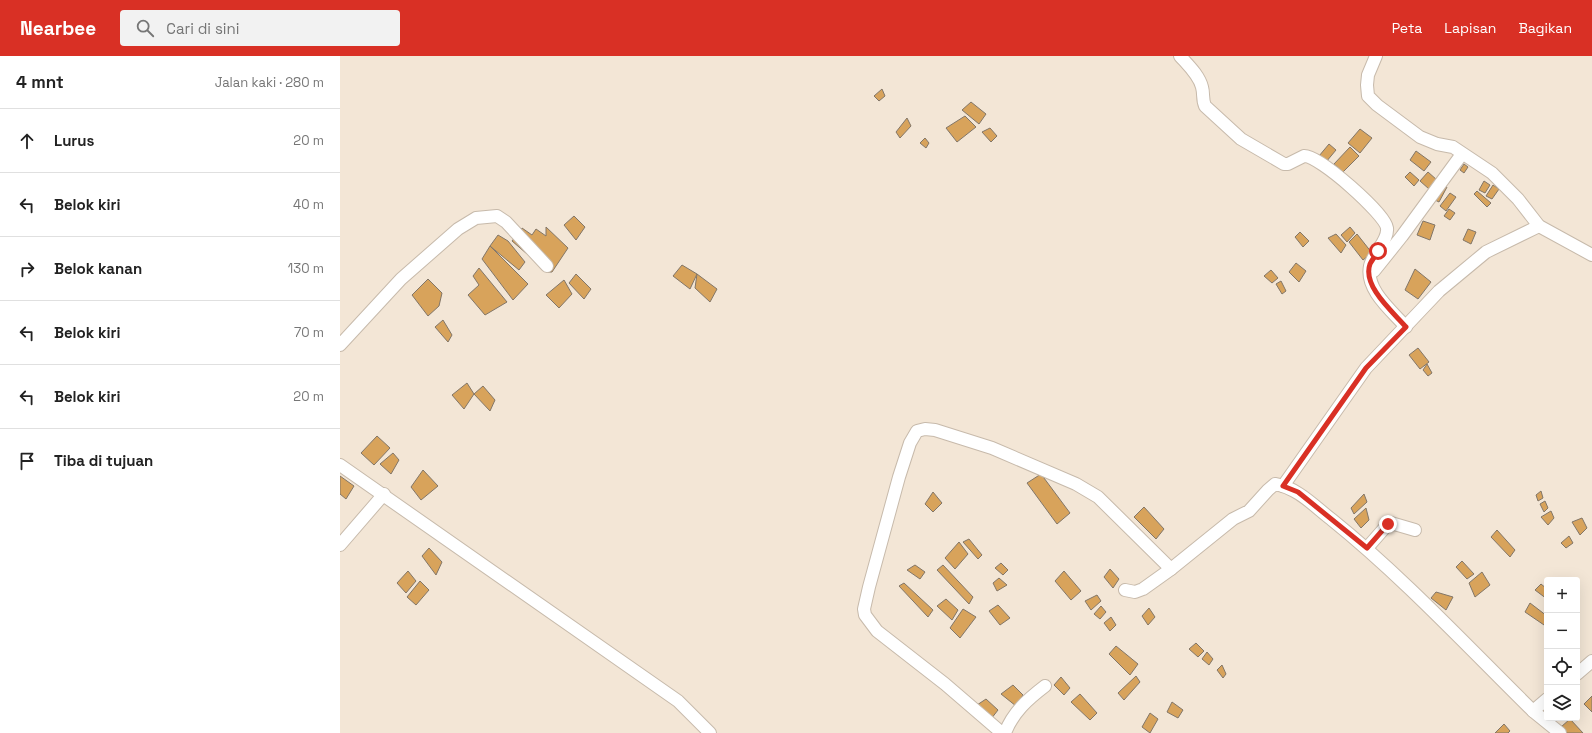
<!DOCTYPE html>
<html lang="id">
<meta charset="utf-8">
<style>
:root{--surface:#fff;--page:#f2f2f2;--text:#222;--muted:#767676;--line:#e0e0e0;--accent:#d93025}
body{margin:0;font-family:"Space Grotesk",sans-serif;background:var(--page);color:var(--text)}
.controls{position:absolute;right:12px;bottom:12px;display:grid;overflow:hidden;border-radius:4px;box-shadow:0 4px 16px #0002}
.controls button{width:36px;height:36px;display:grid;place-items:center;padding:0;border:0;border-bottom:1px solid var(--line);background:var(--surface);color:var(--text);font:20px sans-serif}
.stop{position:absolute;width:12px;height:12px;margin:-9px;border:3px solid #d93025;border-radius:50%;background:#fff}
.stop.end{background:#d93025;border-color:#fff;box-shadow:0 1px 4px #0008}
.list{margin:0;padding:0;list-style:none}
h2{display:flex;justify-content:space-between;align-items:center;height:52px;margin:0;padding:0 16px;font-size:17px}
h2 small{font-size:13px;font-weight:400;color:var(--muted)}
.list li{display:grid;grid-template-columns:26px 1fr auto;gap:12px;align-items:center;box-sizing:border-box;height:64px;padding:0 16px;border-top:1px solid var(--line)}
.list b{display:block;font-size:15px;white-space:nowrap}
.list em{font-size:13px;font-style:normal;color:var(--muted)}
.icon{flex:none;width:22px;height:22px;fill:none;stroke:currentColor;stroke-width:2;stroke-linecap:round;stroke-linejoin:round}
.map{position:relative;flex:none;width:1252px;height:677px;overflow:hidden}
header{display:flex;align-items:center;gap:24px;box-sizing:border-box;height:56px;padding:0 20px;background:var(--accent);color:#fff}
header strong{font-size:19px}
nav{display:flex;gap:22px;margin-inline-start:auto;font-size:14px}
.search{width:280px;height:36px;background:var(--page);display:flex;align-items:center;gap:10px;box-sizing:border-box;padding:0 14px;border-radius:4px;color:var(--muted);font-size:15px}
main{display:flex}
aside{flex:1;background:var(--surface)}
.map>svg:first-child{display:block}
.building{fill:#d8a35b;stroke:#827668}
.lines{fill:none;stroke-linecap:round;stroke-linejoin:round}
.minor-casing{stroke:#c7baab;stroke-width:14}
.minor{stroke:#fff;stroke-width:12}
.route{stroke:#d93025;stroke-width:5}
</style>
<header>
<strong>Nearbee</strong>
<div class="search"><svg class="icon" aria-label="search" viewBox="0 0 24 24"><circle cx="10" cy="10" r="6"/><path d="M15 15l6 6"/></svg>Cari di sini</div>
<nav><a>Peta</a><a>Lapisan</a><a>Bagikan</a></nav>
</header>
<main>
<aside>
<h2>4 mnt<small>Jalan kaki · 280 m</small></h2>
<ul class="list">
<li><svg class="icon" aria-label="ahead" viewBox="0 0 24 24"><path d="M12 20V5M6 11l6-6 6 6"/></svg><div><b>Lurus</b></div><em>20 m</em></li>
<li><svg class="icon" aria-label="left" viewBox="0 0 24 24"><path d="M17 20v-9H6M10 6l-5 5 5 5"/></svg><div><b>Belok kiri</b></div><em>40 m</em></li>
<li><svg class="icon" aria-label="right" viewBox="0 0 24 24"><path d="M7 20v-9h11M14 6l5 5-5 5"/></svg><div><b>Belok kanan</b></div><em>130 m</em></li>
<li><svg class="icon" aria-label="left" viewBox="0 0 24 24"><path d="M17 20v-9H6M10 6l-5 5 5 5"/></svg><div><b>Belok kiri</b></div><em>70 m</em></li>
<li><svg class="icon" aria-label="left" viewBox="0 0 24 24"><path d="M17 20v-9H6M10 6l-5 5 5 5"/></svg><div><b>Belok kiri</b></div><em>20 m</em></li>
<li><svg class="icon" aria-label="arrive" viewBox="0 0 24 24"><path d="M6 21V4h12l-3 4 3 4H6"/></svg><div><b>Tiba di tujuan</b></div></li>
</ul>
</aside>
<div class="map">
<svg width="1252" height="677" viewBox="0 0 1252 677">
<rect width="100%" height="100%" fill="#f3e6d6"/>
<g class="building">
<path d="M542,33l3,7 -6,5 -5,-5z"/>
<path d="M631,46l15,12 -7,10 -17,-14z"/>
<path d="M625,60l11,11 -19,15 -11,-14z"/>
<path d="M567,62l4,8 -11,12 -4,-6z"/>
<path d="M650,72l7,8 -6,6 -9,-10z"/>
<path d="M1020,73l12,9 -12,15 -12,-10z"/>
<path d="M585,82l4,5 -3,5 -6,-5z"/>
<path d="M989,88l7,6 -10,12 -7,-6z"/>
<path d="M1010,91l9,9 -16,16 -9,-8z"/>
<path d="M1076,95l15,11 -7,9 -14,-11z"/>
<path d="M1124,108l4,3 -4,6 -4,-3z"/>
<path d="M1070,116l9,8 -5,6 -9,-9z"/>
<path d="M1088,116l9,8 -8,9 -9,-8z"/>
<path d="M1144,125l6,4 -5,8 -6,-3z"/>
<path d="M1101,128l6,3 -8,15 -6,-3z"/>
<path d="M1153,129l6,4 -7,10 -6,-3z"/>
<path d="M1137,135l14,12 -4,4 -13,-13z"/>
<path d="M1110,137l6,4 -10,14 -6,-5z"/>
<path d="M1109,153l6,4 -5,7 -6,-4z"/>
<path d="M234,160l11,11 -9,13 -12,-15z"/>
<path d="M1083,165l12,4 -5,15 -13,-5z"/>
<path d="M206,171l22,21 -16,24h-4l-36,-31 10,-13 10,7 4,-6 10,7z"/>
<path d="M1010,171l5,6 -8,9 -6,-7z"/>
<path d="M1128,173l8,3 -5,12 -8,-4z"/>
<path d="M960,176l9,9 -6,6 -8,-10z"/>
<path d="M996,178l10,11 -5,8 -13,-15z"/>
<path d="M1017,178l15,19 -9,7 -14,-18z"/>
<path d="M158,179l10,6 17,21 -6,8 -29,-24z"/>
<path d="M150,190l38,38 -15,16 -31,-41z"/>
<path d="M956,207l10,8 -7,11 -10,-10z"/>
<path d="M342,209l15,9 -7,15 -17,-13z"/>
<path d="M139,212l28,34 -22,13 -17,-20 11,-10 -6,-9z"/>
<path d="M1075,213l16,13 -13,17 -13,-9z"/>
<path d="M931,214l7,8 -6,5 -8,-7z"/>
<path d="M236,218l15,15 -7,10 -15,-16z"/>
<path d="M357,218l20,15 -7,13 -15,-14z"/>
<path d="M88,223l14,14 -3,13 -11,10 -16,-21z"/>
<path d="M224,224l8,14 -13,14 -13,-13z"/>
<path d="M941,225l5,10 -4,3 -6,-10z"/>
<path d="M103,264l9,15 -4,7 -13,-15z"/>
<path d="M1078,292l11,14 -9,7 -11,-14z"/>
<path d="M1087,308l5,9 -4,3 -5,-6z"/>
<path d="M127,327l7,11 -10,15 -12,-14z"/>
<path d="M143,330l12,14 -5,11 -16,-17z"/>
<path d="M37,380l13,12 -16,17 -13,-12z"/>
<path d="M53,397l6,7 -8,14 -11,-10z"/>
<path d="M83,414l15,16 -17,14 -10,-13z"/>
<path d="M701,418l29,39 -13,11 -30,-41z"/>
<path d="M0,420l14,10 -8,13 -6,-5z"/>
<path d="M1201,435l2,7 -5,3 -2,-6z"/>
<path d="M593,436l9,11 -9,9 -8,-8z"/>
<path d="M1024,438l3,8 -13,12 -3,-6z"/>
<path d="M1205,445l3,7 -4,4 -4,-8z"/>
<path d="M804,451l20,22 -8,10 -22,-22z"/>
<path d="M1026,452l3,12 -8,8 -7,-9z"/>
<path d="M1211,455l3,7 -6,7 -7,-8z"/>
<path d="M1242,462l5,10 -7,7 -8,-13z"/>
<path d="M1157,474l18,20 -5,7 -19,-20z"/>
<path d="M1229,480l4,7 -7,5 -5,-5z"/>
<path d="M629,483l13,16 -4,4 -15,-17z"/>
<path d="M619,486l9,12 -13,15 -10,-11z"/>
<path d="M89,492l13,14 -6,13 -14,-19z"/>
<path d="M1122,505l12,13 -7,5 -11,-12z"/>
<path d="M661,507l7,7 -5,5 -8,-7z"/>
<path d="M575,509l10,7 -5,7 -13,-9z"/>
<path d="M603,509l30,32 -4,7 -32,-34z"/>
<path d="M770,513l9,10 -6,9 -9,-11z"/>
<path d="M68,515l8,10 -10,12 -9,-10z"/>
<path d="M724,515l17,20 -10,9 -16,-19z"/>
<path d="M1142,516l8,13 -15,12 -6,-14z"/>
<path d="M659,522l8,7 -10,6 -4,-8z"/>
<path d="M80,525l9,9 -13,15 -9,-8z"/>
<path d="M564,527l29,27 -5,7 -29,-31z"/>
<path d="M1201,528l6,5v10l-12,-9z"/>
<path d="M1096,536l17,5 -7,13 -15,-12z"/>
<path d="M757,539l4,6 -10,9 -6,-9z"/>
<path d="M606,543l12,11 -6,10 -15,-14z"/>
<path d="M1190,547l17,13v11l-22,-15z"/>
<path d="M658,549l12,13 -10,7 -11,-14z"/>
<path d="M761,550l5,6 -6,7 -6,-5z"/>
<path d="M809,552l6,9 -7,8 -6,-9z"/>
<path d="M623,553l13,8 -16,21 -10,-10z"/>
<path d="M771,561l5,8 -6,6 -6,-8z"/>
<path d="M856,587l8,8 -6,6 -9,-8z"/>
<path d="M776,590l22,18 -8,11 -21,-21z"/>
<path d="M867,596l6,7 -4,6 -7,-6z"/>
<path d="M882,609l4,9 -3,4 -6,-8z"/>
<path d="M796,620l4,6 -16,18 -6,-7z"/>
<path d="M721,621l9,11 -6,7 -10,-10z"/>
<path d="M673,629l10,10 -7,11 -15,-12z"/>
<path d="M740,638l17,19 -7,7 -19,-18z"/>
<path d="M1252,640v16l-8,-8z"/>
<path d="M646,643l12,11 -7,9 -14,-14z"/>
<path d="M832,646l11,8 -5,8 -11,-6z"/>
<path d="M810,657l8,6 -8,14 -8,-6z"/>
<path d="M1230,663l13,14h-16l-6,-6z"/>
<path d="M1164,668l6,7 -2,2h-13z"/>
</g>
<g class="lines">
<defs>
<g id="minor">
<path d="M840,0c8,9 19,19 22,31 2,7 0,12 3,19l36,33 43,25h4l16,-8c15,-1 81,58 83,72 1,8 -5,16 -9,22 -3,5 -7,11 -8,16 -5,24 22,45 36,61"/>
<path d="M1036,0l-8,19 -1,10 1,11 9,9 43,32 17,7 16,3 39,26 26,26 21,27 53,29"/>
<path d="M1034,215l28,-35 60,-82"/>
<path d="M0,289l61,-66 57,-50 18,-11 21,-2 9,6 41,44"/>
<path d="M0,409l338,236 32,32"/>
<path d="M943,430l83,-118 73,-77 47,-39 53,-26"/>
<path d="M0,489l44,-51"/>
<path d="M1027,492l21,-24 3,-1 24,7"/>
<path d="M785,534l10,2 8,-3 28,-20 62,-50 16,-8 19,-21 7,-6c23,4 39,22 56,35 72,58 136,127 202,192l27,22"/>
<path d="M1237,618l15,-13"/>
<path d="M1193,655l14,-12"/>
<path d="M662,677l-57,-49 -68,-53 -12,-16 -1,-6 5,-22 30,-110 11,-34 7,-12 8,-2 10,1 57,18 84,36 22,13 73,72"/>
<path d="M665,677c8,-21 23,-34 40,-47"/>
</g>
</defs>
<use href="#minor" class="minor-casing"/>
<use href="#minor" class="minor"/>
</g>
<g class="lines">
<path class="route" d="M1038,195c-2,4 -6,9 -8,13 -8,22 23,48 36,63l-40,41 -83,118 15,6 69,56 21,-24"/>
</g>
</svg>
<div class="controls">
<button>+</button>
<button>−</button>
<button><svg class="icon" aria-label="locate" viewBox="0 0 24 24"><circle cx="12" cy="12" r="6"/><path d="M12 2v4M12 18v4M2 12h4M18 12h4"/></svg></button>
<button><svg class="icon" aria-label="layers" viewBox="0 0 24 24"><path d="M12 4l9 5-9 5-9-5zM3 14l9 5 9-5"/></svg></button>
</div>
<div class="stop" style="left:1038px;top:195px"></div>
<div class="stop end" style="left:1048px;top:468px"></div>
</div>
</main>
